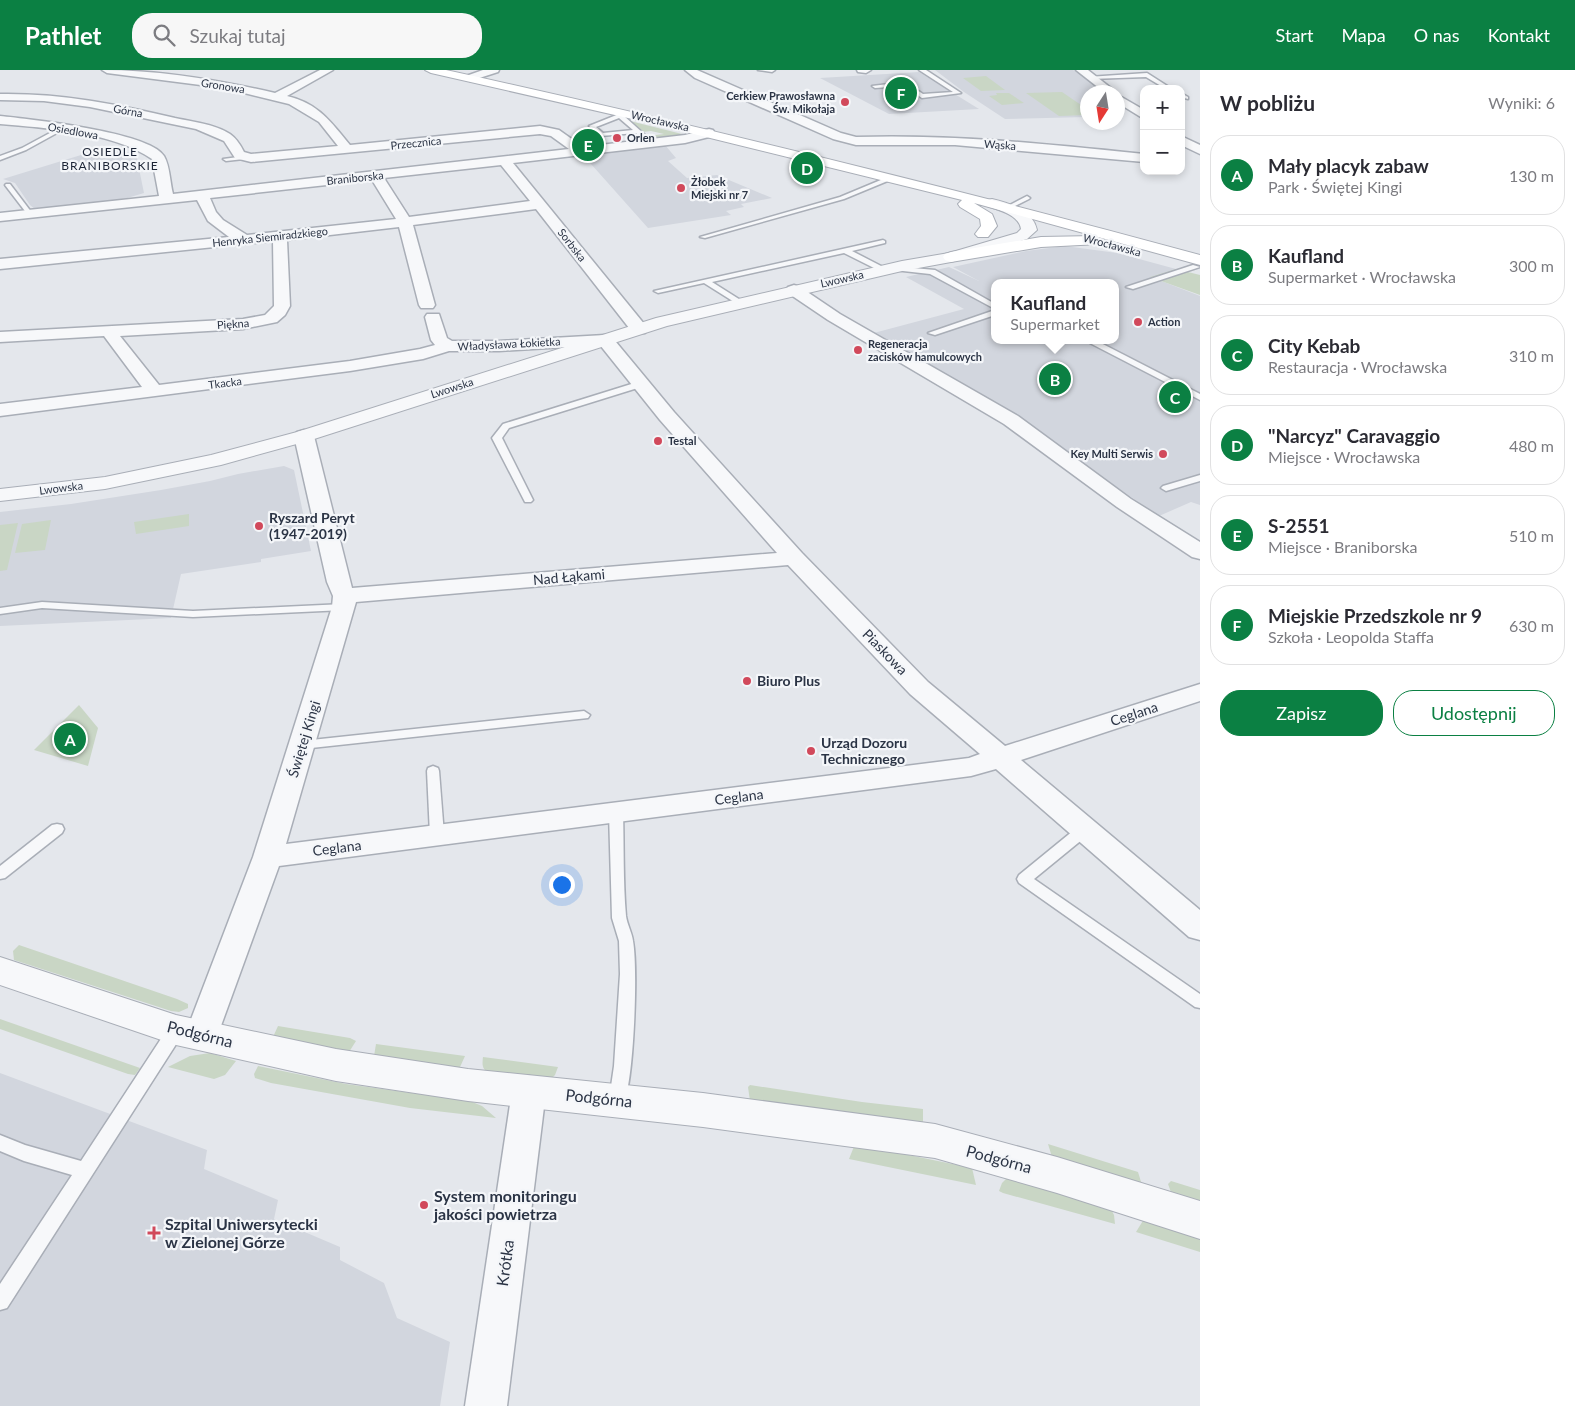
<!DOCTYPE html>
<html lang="pl">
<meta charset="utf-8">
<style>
:root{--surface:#fff;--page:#f7f7f7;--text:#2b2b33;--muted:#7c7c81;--line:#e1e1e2;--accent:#0b8043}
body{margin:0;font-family:Lato,sans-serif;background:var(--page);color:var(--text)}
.controls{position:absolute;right:15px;top:15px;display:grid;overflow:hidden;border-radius:10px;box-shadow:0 2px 8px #0003}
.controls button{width:45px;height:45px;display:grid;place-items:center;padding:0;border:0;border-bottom:1px solid var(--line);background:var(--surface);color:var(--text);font:25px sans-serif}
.compass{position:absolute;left:1080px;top:15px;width:45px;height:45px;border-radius:50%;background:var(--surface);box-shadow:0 2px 8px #0003;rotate:192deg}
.you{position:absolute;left:561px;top:814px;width:18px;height:18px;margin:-12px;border:4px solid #fff;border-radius:50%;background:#1a73e8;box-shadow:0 0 0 8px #1a73e833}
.badge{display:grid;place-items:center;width:32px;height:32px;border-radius:50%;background:var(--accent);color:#fff;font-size:16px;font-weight:700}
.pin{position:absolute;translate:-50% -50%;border:2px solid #fff;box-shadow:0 1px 5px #0006}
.popup{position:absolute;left:991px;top:209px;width:128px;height:65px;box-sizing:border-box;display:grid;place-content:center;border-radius:10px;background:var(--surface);filter:drop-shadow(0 1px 4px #0005);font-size:16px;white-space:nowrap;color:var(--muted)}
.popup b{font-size:19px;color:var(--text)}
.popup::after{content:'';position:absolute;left:50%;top:100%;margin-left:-10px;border:10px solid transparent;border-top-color:var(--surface)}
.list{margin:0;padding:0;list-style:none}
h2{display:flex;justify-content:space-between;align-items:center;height:65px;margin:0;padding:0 20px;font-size:21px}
h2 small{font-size:16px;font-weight:400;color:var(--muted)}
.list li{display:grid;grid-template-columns:32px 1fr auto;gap:15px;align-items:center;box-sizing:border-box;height:80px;margin:0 10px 10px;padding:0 10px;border:1px solid var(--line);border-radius:20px}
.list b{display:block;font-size:19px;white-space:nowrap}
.list p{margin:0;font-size:16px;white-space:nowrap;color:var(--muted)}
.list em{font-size:16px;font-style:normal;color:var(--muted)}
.actions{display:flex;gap:10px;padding:15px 20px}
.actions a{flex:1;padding:11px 0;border:1px solid var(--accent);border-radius:20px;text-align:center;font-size:18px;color:var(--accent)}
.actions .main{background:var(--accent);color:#fff}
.icon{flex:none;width:28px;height:28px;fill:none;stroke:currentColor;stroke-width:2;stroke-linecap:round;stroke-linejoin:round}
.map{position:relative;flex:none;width:1200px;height:1336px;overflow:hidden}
header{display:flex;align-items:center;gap:30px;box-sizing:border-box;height:70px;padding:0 25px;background:var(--accent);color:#fff}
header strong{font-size:24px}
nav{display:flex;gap:28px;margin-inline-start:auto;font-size:18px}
.search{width:350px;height:45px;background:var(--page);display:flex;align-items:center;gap:12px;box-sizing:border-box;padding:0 18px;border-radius:20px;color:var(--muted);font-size:19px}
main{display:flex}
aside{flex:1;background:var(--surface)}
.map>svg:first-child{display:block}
.built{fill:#d2d6de;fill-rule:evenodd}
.green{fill:#c9d6c5}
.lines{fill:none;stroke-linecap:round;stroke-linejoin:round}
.service-casing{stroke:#a9aeb7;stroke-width:3}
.minor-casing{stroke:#a9aeb7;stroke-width:3}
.tertiary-casing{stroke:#a9aeb7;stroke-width:2}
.secondary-casing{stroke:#a9aeb7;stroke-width:2}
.service{fill:#f7f8fa;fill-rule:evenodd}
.minor{fill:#f7f8fa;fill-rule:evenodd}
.tertiary{fill:#f7f8fa;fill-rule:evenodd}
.secondary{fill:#fff;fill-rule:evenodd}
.poi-dot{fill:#d1495b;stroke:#f4f6f9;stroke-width:2}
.labels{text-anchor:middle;stroke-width:4.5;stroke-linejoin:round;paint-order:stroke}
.far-street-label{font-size:11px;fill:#2b3445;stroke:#f4f6f9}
.far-poi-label{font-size:11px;font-weight:bold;fill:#2b3445;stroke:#f4f6f9;text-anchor:start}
.far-neighbourhood-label{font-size:12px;letter-spacing:1px;fill:#1d2536;stroke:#f4f6f9}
.poi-label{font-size:14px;font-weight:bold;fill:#2b3445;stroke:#f4f6f9;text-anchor:start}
.street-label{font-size:14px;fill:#2b3445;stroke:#f4f6f9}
.near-street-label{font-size:16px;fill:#2b3445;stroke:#f4f6f9}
.near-poi-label{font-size:16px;font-weight:bold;fill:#2b3445;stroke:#f4f6f9;text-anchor:start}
</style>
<header>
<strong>Pathlet</strong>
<div class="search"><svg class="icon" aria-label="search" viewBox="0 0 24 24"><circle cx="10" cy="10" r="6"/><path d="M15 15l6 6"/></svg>Szukaj tutaj</div>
<nav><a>Start</a><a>Mapa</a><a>O nas</a><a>Kontakt</a></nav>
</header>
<main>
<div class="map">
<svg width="1200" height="1336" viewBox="0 0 1200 1336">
<rect width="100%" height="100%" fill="#e4e7ec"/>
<g class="built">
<path d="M935,0h138l18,11 11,11h-14l-1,25 -82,2 -41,-27z"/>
<path d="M919,2l60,37 -90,5 -69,-36z"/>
<path d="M665,75l11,13 -8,3 19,17 30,-3 55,23 -31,6 3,3 -18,4 5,4 -83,13 -65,-73z"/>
<path d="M107,77l29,7 8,39 -27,8 -82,8 -5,-4 -15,-22 -12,-4z"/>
<path d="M1065,176l52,7 59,16 -25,8 49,19v209l-9,-3 -32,14 -142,-97 -147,-85 94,-25 -58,-32 43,-10 30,14 -26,-14 73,-16zM995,213h120v57h-120z"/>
<path d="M284,396l10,4 17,81 -50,8v3l-80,12 -10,44 -171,8v-114l71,-8 90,-14 49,-9 28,-7z"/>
<path d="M0,1003l207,77 -3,19 74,31 -4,19 66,28v13l44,23 13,35 53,24 -10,64h-440z"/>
</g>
<g class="green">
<path d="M986,6l19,14 -24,1 -18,-13z"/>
<path d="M1062,22l25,17v6l-28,1 -33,-23z"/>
<path d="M996,23h13l15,10 -22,2 -13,-9 8,-1z"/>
<path d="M630,51l56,14 -32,4 -6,-3 16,-2 -13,-3 -8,1z"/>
<path d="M1176,199l24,6v20l-50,-18z"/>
<path d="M189,444v12l-53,8 -2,-12z"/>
<path d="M51,450l-6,30 -30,3 7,-29z"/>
<path d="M18,453l-11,47 -7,1v-46z"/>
<path d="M79,635l19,23 -10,38 -54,-16z"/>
<path d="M19,875l158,54 11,5v4l-9,4 -8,-1 -157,-51 -1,-9z"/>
<path d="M0,949l140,49 -5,7 -7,-1 -128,-45z"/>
<path d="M278,956l72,12 6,3 -7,11 -76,-15z"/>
<path d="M376,974l89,12 -5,11 -3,2 -83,-13z"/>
<path d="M210,983l26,8 -11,14 -11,4 -46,-12 22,-11z"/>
<path d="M483,987l75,10 -3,8 -5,5 -61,-7c-7,-4 -7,-8 -6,-16z"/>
<path d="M258,996l88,18 124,17 12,5 14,12 -86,-10 -139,-25 -16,-5 -1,-4z"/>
<path d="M750,1015l112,17 61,7v16l-47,-9 -126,-15 -2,-14z"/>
<path d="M855,1074l117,24 4,17 -127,-26z"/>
<path d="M1048,1074l90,28 4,13 -90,-28z"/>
<path d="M1006,1109h6l98,28 4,8 1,9 -112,-31 -4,-2 3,-8z"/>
<path d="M1171,1111l29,9v14l-28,-9 -4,-11z"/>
<path d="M1144,1149l56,17v16l-64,-20z"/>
</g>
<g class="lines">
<defs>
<g id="service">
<path d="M758,0h17l-3,2z"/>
<path d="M919,0h7l35,23 -39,5 -18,-12 -29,2 -3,-2 33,-4 18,12 30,-2z"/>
<path d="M1147,3l25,16h-6l-20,-12 -55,2 -3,-2z"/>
<path d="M1181,23l7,4v2l-7,-2z"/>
<path d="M624,42l5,1 -5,3 29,26v2h-4l-13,-11 -35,3 -12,-10zM619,48l14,12 -30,3 -7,-6z"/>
<path d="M61,57l5,1 -40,22 -26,10v-4l22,-8z"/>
<path d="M246,86l-2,3 -18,2 -3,-2z"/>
<path d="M888,107l2,1v2l-46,19 -139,39 -5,-1 140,-40z"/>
<path d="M6,114h4l22,29v2h-4l-23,-30z"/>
<path d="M1027,126l3,2 -1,1 -18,9 -5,-1z"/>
<path d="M883,170l2,1v2l-33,8 33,17v4h-3l-38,-19 -132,29 30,19v4h-3l-35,-22 -46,10 -4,-2z"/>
<path d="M1193,195l7,2 -67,22 -7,-2z"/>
<path d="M891,196l44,4 60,34v5l-65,-35 -36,-4 -4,-2z"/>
<path d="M995,240v5l-60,20 -7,-2z"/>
<path d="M1084,270h11l105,54v6z"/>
<path d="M641,311l4,3 -1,2 -135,42 -7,10 31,62 -2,2h-6l-33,-64 11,-14z"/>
<path d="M1200,405v6l-34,10 -5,-3 2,-2z"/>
<path d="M42,532l151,9 151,-7 6,3 -6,3 -151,7 -151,-9 -42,6v-6z"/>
<path d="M584,641l6,4 -2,3 -286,31 -6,-4 6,-4z"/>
<path d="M433,696l5,2 1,3 5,64 -2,4h-10l-2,-4 -3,-64 1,-3z"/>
<path d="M616,737l5,2 2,3c1,34 0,69 3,104 1,8 6,17 7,25 5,28 1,141 -10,164l-6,2 -6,-2 -2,-5 5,-34 6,-92 -1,-33 -7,-23 -3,-106 2,-3z"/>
<path d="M57,754l5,1 2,4 -2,4 -57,45 -5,1v-13l52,-41z"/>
<path d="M1084,755l5,1 2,4 -2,4 -55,45 166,115v14l-5,-1 -176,-124 -2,-4 2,-4 60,-49z"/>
<path d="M176,953l6,2 2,5 -2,5 -175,273 -7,2v-26l72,-109 -48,-14 -24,-10v-16l25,10 56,16 89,-136z"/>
</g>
<g id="minor">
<path d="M102,0c58,0 116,10 173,23l45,-23h13l-46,26c31,7 44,26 63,49l190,-19 19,4 24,17 102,-12 24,-6 4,1 2,3 -2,3 -28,7 -172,20 132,162 2,4 -2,4h-12l-97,-124 -123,16 22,80 -2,3h-12l-2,-3 -20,-78 -112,13 3,66 -5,9 -8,7 -34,7 -123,7 39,49 191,-24 70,-12 15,-4 -4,-5 -6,-23 2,-3h12l8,24 5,3h47l106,-6 6,1 63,76 128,141 126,129 77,64 195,-62v17l-179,59 179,150v30l-11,-3 -193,-168 -25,7 -692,90 -65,179 -12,4 -12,-4 -5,-10 68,-178 79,-250 1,-11 -6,-14 -33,-146 3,-4 7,-2 7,2 3,4 38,152 425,-35 -117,-133 -60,-75 -101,6h-50l-26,8 -73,12 -350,45v-12l142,-17 -38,-51 -104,6v-10l243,-13 22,-4 9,-9 -1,-65 -273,28v-10l229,-22 -21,-16 -11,-21 -197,21v-8l159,-17 -7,-37c-39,-27 -106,-31 -152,-35v-8c29,3 150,16 164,40 6,10 6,27 9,38l396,-45 -18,-13 -11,-2 -289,28 -16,-4 -11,-17 -28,-12 -106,-22 -46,-6 -44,-1v-6c60,-1 117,10 175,24 19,4 39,6 55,16 7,5 11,12 14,18l7,2 87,-8 -19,-24 -30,-18 -65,-16 -117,-15zM501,95l29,36 -121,16 -25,-39zM372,110l24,39 -149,16 -24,-15 -7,-8 -6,-14zM788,495l122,129 70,60 -11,4 -683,86 70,-242z"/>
<path d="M483,0h16l-1,2 -28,9 -5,-3 1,-2z"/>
<path d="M685,0h12l144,63 15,4c97,-3 192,7 288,17v8l-189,-17h-99l-23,-6 -138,-61z"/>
<path d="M857,0h14l-5,3 -8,-1z"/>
<path d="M1076,0h12l28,22h-12z"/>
<path d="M1118,25l26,15v9l-26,-16z"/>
<path d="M1181,66l19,9v9l-19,-9z"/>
<path d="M794,215l6,2 40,27 178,102 113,83 69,43v17l-8,-2 -75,-50 -113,-83 -176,-104 -40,-27 -2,-3 2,-3z"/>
<path d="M529,1006l12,4 5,11 -39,315h-42l47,-315 5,-11z"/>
</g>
<g id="tertiary">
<path d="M992,129c17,4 41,11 45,31l-10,9 -76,23 -49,9 -235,55 -356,114 -90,25 -116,24 -105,12v-12l105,-12 106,-22 86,-23 359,-114 246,-57 47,-8 68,-20 4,-4c-2,-14 -22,-19 -34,-23l-2,-3 2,-3z"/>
<path d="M0,887l176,58 160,34 132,20 235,24 232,31 122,33 143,44v38l-143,-46 -122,-35 -232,-31 -235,-26 -132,-20 -160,-36 -176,-60z"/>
</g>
<g id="secondary">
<path d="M425,0h21c253,56 504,117 754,185v10l-226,-62 18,11 5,12 -9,11h-10l-3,-3 6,-8 -1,-7 -20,-12 -2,-3 4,-4 -321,-79 -210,-48z"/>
<path d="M1095,166l5,2 3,3 -3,3 -59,3 -90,15 -6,-2 -2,-3 2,-3 6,-2 90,-15z"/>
</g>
</defs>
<use href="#service" class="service-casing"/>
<use href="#minor" class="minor-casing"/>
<use href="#tertiary" class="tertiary-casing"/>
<use href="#secondary" class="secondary-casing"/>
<use href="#service" class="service"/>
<use href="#minor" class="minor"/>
<use href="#tertiary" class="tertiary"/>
<use href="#secondary" class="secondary"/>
</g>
<g class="poi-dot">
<circle cx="845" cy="32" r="5"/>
<circle cx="617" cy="68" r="5"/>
<circle cx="681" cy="118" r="5"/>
<circle cx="1138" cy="252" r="5"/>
<circle cx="858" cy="280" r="5"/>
<circle cx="658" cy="371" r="5"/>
<circle cx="1163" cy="384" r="5"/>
<circle cx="259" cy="456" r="5"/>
<circle cx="747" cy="611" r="5"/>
<circle cx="811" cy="681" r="5"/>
<circle cx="424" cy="1135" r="5"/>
<path d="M151.5 1155.5h5v5h5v5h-5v5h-5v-5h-5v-5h5z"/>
</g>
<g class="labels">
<g class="far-street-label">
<text transform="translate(223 16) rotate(9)" y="4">Gronowa</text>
<text transform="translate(128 41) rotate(10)" y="4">Górna</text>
<text transform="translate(660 51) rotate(13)" y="4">Wrocławska</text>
<text transform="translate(73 61) rotate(10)" y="4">Osiedlowa</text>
<text transform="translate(416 73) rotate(-6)" y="4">Przecznica</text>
<text transform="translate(1000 75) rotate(4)" y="4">Wąska</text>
<text transform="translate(355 108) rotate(-6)" y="4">Braniborska</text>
<text transform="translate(270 167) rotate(-6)" y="4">Henryka Siemiradzkiego</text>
<text transform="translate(572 175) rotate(52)" y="4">Sorbska</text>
<text transform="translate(1112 175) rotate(15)" y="4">Wrocławska</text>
<text transform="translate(842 209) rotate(-13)" y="4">Lwowska</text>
<text transform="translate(233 254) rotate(-4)" y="4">Piękna</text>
<text transform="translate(509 274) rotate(-3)" y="4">Władysława Łokietka</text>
<text transform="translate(225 313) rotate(-7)" y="4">Tkacka</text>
<text transform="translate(452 318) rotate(-18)" y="4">Lwowska</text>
<text transform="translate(61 418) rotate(-7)" y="4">Lwowska</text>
</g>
<g class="far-poi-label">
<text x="835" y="30" text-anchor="end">Cerkiew Prawosławna<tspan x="835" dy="13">Św. Mikołaja</tspan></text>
<text x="627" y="72">Orlen</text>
<text x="691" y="116">Żłobek<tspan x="691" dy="13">Miejski nr 7</tspan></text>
<text x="1148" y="256">Action</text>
<text x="868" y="278">Regeneracja<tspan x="868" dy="13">zacisków hamulcowych</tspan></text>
<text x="668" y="375">Testal</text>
<text x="1153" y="388" text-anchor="end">Key Multi Serwis</text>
</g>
<g class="far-neighbourhood-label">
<text x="110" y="86">OSIEDLE<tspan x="110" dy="14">BRANIBORSKIE</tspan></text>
</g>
<g class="poi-label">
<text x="269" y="453">Ryszard Peryt<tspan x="269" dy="16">(1947-2019)</tspan></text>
<text x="757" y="616">Biuro Plus</text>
<text x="821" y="678">Urząd Dozoru<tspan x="821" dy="16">Technicznego</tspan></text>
</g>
<g class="street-label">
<text transform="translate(569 507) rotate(-5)" y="5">Nad Łąkami</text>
<text transform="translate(885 582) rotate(46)" y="5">Piaskowa</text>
<text transform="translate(1134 644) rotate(-18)" y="5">Ceglana</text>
<text transform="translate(304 669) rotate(-73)" y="5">Świętej Kingi</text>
<text transform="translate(739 727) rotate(-7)" y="5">Ceglana</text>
<text transform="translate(337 778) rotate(-7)" y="5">Ceglana</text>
</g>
<g class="near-street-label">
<text transform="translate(200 964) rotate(14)" y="6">Podgórna</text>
<text transform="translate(599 1028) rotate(6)" y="6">Podgórna</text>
<text transform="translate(999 1089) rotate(15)" y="6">Podgórna</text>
<text transform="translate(505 1193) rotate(-82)" y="6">Krótka</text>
</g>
<g class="near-poi-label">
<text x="434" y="1132">System monitoringu<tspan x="434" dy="18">jakości powietrza</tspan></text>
<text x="165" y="1160">Szpital Uniwersytecki<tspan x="165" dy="18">w Zielonej Górze</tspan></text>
</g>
</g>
</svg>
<div class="controls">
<button>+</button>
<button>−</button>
</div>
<svg class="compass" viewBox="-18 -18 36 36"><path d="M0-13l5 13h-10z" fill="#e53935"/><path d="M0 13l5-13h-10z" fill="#7c7c81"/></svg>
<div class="you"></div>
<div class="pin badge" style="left:70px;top:669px">A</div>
<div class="pin badge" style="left:1055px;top:309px">B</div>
<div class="popup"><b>Kaufland</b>Supermarket</div>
<div class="pin badge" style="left:1175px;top:327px">C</div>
<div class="pin badge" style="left:807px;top:98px">D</div>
<div class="pin badge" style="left:588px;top:75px">E</div>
<div class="pin badge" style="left:901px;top:23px">F</div>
</div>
<aside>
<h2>W pobliżu<small>Wyniki: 6</small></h2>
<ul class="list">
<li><span class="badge">A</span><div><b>Mały placyk zabaw</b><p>Park · Świętej Kingi</p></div><em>130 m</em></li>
<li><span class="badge">B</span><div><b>Kaufland</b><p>Supermarket · Wrocławska</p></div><em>300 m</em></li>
<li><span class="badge">C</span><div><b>City Kebab</b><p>Restauracja · Wrocławska</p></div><em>310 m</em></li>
<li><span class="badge">D</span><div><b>&quot;Narcyz&quot; Caravaggio</b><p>Miejsce · Wrocławska</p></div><em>480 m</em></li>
<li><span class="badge">E</span><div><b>S-2551</b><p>Miejsce · Braniborska</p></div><em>510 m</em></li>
<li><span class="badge">F</span><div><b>Miejskie Przedszkole nr 9</b><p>Szkoła · Leopolda Staffa</p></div><em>630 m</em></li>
</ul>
<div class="actions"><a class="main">Zapisz</a><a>Udostępnij</a></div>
</aside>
</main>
